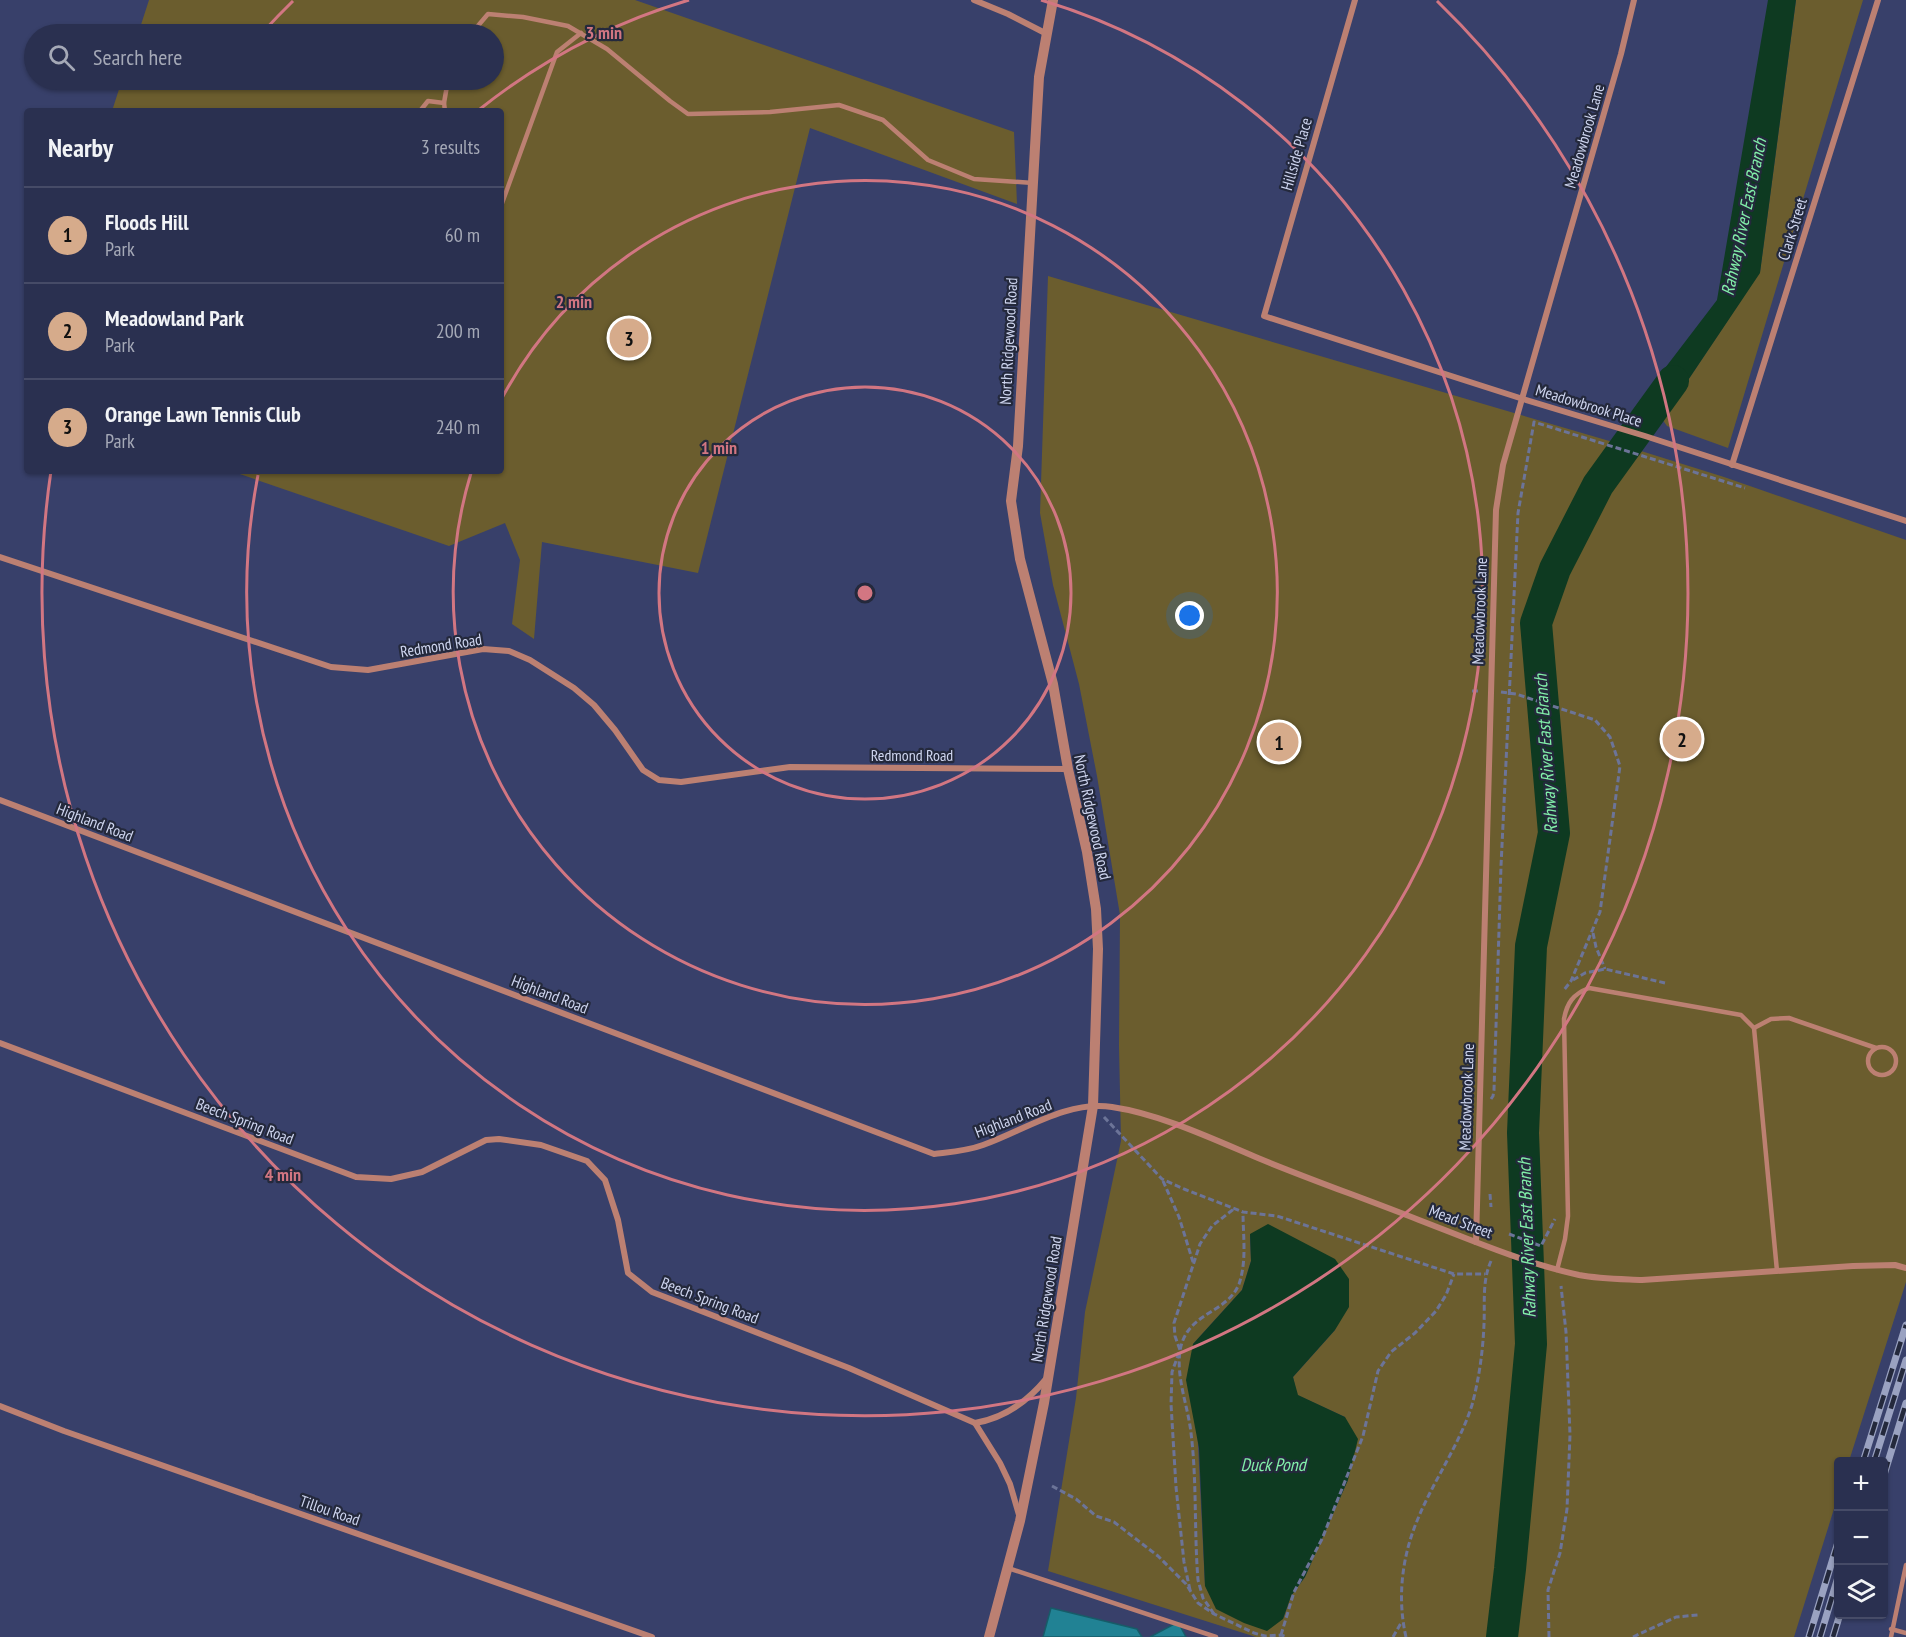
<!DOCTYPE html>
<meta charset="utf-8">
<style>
:root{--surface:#2a3050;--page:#363c5a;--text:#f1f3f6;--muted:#a5a9b7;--line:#464b67;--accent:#d6ab8b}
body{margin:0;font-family:"PT Sans Narrow",sans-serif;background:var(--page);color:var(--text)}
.controls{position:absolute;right:18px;bottom:18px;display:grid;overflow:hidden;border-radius:6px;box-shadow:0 2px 4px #0004}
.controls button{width:54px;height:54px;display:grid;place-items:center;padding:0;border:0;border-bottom:2px solid var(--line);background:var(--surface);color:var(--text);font:30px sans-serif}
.you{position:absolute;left:1190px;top:616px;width:21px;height:21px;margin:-15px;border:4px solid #fff;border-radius:50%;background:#1a73e8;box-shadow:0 0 0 9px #1a73e833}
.badge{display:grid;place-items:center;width:39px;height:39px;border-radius:50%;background:var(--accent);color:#111;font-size:20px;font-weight:700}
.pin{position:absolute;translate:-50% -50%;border:3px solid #fff;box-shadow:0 2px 6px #0006}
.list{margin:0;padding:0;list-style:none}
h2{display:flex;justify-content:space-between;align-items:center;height:78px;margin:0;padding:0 24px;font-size:26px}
h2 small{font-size:20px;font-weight:400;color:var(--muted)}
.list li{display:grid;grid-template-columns:39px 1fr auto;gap:18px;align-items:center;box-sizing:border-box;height:96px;padding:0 24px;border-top:2px solid var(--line)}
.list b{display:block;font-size:22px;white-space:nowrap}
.list p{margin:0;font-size:20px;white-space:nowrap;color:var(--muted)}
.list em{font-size:20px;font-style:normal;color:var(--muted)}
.icon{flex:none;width:33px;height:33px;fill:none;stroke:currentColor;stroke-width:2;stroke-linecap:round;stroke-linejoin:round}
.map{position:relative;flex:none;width:1906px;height:1637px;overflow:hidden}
.search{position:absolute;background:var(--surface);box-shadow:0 2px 4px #0004;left:24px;top:24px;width:480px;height:66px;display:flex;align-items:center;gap:15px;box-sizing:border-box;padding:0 21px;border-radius:33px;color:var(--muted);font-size:22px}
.panel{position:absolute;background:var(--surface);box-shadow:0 2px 4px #0004;left:24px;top:108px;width:480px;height:366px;border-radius:6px}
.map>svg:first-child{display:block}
.green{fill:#6b5d2e;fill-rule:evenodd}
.water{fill:#0e3a21}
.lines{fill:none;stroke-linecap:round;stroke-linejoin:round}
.river{stroke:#0e3a21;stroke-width:32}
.building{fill:#218294;stroke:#175b68;stroke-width:1.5}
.path{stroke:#6c7498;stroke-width:3;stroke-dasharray:6 3;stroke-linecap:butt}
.service{stroke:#bc8072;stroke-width:4.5}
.minor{stroke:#bc8072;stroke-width:6}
.tertiary{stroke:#bc8072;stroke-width:10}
.rail-casing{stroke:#9aa2c1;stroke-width:7}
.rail{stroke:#24293c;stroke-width:4.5;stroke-dasharray:14;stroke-linecap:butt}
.ring{fill:none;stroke:#d27682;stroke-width:3}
.labels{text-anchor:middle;stroke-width:4.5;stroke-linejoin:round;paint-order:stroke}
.street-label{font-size:16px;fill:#ced5ef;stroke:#24293c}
.water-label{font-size:18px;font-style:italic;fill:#82efa9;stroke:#24293c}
.centre{fill:#d27682;stroke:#24293c;stroke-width:3}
.ring-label{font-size:18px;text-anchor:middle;font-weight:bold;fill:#d27682;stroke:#24293c;stroke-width:4.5;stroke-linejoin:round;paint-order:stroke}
</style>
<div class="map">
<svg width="1906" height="1637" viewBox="0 0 1906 1637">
<rect width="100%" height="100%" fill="#38406a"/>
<g class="green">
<path d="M149,0h486l379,132 3,72 -207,-76 -112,445 -156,-31 -8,97 -22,-15 8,-64 -15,-37 -56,23 -218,-75h270v-360h-389l10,-31h372v-46h-356z"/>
<path d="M1796,0h67l-135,448 -61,-22 -5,-7 98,-147z"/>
<path d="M1048,276l558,164 118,37 182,63v742l-57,179 -11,1v34l-44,141h-538l-208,-66 28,-173 9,-86 36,-171 -2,-95 1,-131 -23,-139 -18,-92 -26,-99 -13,-72zM1250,1235l85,95 -42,47 4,18 48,22 3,63 -43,97 -14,19 -8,23 -78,-33 -12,-242 49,-54 9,-29z"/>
</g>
<g class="water">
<path d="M1768,0h28l-36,273 -98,146 -29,-9 84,-110z"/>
<path d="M1268,1224l67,35 14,20v28l-14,23 -42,47 5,18 47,22 13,22 -10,41 -43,97 -14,19 -8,23 -16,12 -23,-8 -28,-14 -11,-23 -6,-138 -13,-68 7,-36 49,-54 9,-29 -1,-27z"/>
</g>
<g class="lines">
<path class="river" d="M1502,1637l8,-68 21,-225 -8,-211 8,-187 23,-113 -18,-210 19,-54 43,-84 75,-104"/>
</g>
<g class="building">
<path d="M1051,1608l86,21 5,8h-99z"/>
<path d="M1178,1622l8,15h-36z"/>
</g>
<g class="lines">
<g class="path">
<path d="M1472,691h9"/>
<path d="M1501,692l15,2 79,26 15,17 10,29 -20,146 -29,69 -7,9"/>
<path d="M1593,933l3,14 9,22"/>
<path d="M1573,980l12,-7 20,-4 60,14"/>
<path d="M1491,1099l2,-3 1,-6 7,-224 17,-353 16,-91 211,66"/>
<path d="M1104,1117l58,62 22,10 59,23 34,4 177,58h31"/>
<path d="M1163,1181l16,36 14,45"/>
<path d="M1490,1194l1,13"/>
<path d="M1509,1234l32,12 14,-27"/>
<path d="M1052,1486l24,13 20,17 18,6 44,34 28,28 12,19 16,11 40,19 11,3 16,-1 6,2"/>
<path d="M1190,1590l-6,-28 -8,-75 -5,-83 1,-32 8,-22 -5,-14 -1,-13 26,-79 12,-18 23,-18"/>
<path d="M1214,1614l-11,-16 -5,-18c-4,-49 -1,-99 -7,-147 -3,-27 -15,-55 -11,-82 6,-39 47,-37 59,-67 8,-23 4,-48 4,-72"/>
<path d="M1281,1635l13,-43 28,-53 41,-103 15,-65 13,-19 24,-19 21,-22 10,-16 8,-21"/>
<path d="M1393,1637l8,-14"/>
<path d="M1406,1637c-9,-39 -4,-80 11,-116 16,-40 42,-75 55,-116 7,-26 11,-54 12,-81 1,-22 -2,-43 7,-63"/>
<path d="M1549,1637l-1,-47 12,-37 7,-44 3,-74 -4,-103 -5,-46"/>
<path d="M1633,1637l43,-20 22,-2"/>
</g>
<g class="service">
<path d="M471,34l17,-20 35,3 45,9 39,23 63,52 18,13 82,-2 69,-7 44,15 45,40 46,19 59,4"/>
<path d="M444,103l4,-23"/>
<path d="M420,111l8,-10 16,2 1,8"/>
<path d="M501,206l56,-154 24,-19"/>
<path d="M1754,1028l17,-9 18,-1 87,30"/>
<circle cx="1882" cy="1061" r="14"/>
<path d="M1557,1270l8,-31 3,-23 -4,-197c3,-16 9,-25 25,-31l152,27 13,13 23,243"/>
<path d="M1008,1568l208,69"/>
<path d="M1891,1629l15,4"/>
<path d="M1891,1637l15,-72"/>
</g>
<g class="minor">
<path d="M974,0l34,14 39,20"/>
<path d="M1355,0l-91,316 259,83 122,37 261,85"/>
<path d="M1732,465l146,-465"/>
<path d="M0,557l331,110 37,3 115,-21 26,2 21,9 44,28 20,17 21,25 28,40 16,10 22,2 109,-15 278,2"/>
<path d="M0,800l934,354c16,-2 33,-3 49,-9 40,-14 84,-45 129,-38 48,7 101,32 146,51 53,22 108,41 161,62 52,20 105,43 160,55 21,4 42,4 63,5l211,-14 42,-1 11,3"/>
<path d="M0,1043l356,134 35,2 31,-7 64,-32 13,-1 42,6 46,16 18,19 13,40 10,53 24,19 197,76 126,55 25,40 10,21 9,31"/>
<path d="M1476,1242l20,-732 7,-45 118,-411 13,-54"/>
<path d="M0,1406l64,25 588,206"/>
<path d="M975,1423c30,-5 52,-21 71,-44"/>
</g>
<path class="tertiary" d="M989,1637l31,-116 24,-118 49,-297 5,-157 -2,-40 -9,-57 -19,-83 -15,-85 -33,-125 -9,-58 7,-55 21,-369 14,-77"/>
<defs>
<g id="rail">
<path d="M1863,1462l43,-137"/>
<path d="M1874,1462l32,-102"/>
<path d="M1884,1475l22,-72"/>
<path d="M1809,1637l29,-95"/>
<path d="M1820,1637l18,-60"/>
<path d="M1833,1637l7,-23"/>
</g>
</defs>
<use href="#rail" class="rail-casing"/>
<use href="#rail" class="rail"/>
</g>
<g class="ring">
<circle cx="865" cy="593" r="206"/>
<path d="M501 400A412 412 0 1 1 471 473"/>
<path d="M480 109A618 618 0 0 1 689 0M1041 0A618 618 0 1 1 258 475"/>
<path d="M263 32A823 823 0 0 1 293 1M1437 1A823 823 0 1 1 51 471"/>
</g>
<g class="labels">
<g class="street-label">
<text transform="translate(1584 136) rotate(-74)" y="6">Meadowbrook Lane</text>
<text transform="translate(1296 154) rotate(-74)" y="6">Hillside Place</text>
<text transform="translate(1792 229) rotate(-73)" y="6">Clark Street</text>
<text transform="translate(1008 341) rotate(-87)" y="6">North Ridgewood Road</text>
<text transform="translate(1589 405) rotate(17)" y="6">Meadowbrook Place</text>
<text transform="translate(1479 611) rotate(-88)" y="6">Meadowbrook Lane</text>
<text transform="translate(441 645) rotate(-9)" y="6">Redmond Road</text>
<text x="912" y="761">Redmond Road</text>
<text transform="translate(1093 817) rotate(78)" y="6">North Ridgewood Road</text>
<text transform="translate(95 822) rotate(21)" y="6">Highland Road</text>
<text transform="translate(550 994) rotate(21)" y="6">Highland Road</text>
<text transform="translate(1466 1097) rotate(-88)" y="6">Meadowbrook Lane</text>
<text transform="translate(1013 1118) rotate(-21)" y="6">Highland Road</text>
<text transform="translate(245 1121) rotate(21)" y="6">Beech Spring Road</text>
<text transform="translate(1461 1221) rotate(21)" y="6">Mead Street</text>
<text transform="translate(1046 1299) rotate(-81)" y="6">North Ridgewood Road</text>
<text transform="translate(710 1300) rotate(21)" y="6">Beech Spring Road</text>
<text transform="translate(330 1510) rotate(19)" y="6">Tillou Road</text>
</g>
<g class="water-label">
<text transform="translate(1744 217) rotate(-78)" y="6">Rahway River East Branch</text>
<text transform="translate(1546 754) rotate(-94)" y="6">Rahway River East Branch</text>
<text transform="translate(1527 1238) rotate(-92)" y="6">Rahway River East Branch</text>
<text x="1273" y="1471">Duck Pond</text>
</g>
</g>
<circle cx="865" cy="593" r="9" class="centre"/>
<g class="ring-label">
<text x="604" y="39">3 min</text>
<text x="574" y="308">2 min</text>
<text x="719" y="454">1 min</text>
<text x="283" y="1181">4 min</text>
</g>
</svg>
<div class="controls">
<button>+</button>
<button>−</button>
<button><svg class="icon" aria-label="layers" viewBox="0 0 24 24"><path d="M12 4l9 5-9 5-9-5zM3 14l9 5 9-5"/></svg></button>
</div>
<div class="you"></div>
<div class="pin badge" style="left:1279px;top:742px">1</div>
<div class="pin badge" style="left:1682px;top:739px">2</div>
<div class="pin badge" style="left:629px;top:338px">3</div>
<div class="search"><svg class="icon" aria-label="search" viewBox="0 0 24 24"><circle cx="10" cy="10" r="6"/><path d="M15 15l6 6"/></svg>Search here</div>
<section class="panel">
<h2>Nearby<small>3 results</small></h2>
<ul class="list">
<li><span class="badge">1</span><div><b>Floods Hill</b><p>Park</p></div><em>60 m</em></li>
<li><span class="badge">2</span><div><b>Meadowland Park</b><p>Park</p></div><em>200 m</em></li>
<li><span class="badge">3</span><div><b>Orange Lawn Tennis Club</b><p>Park</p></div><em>240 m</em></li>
</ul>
</section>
</div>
